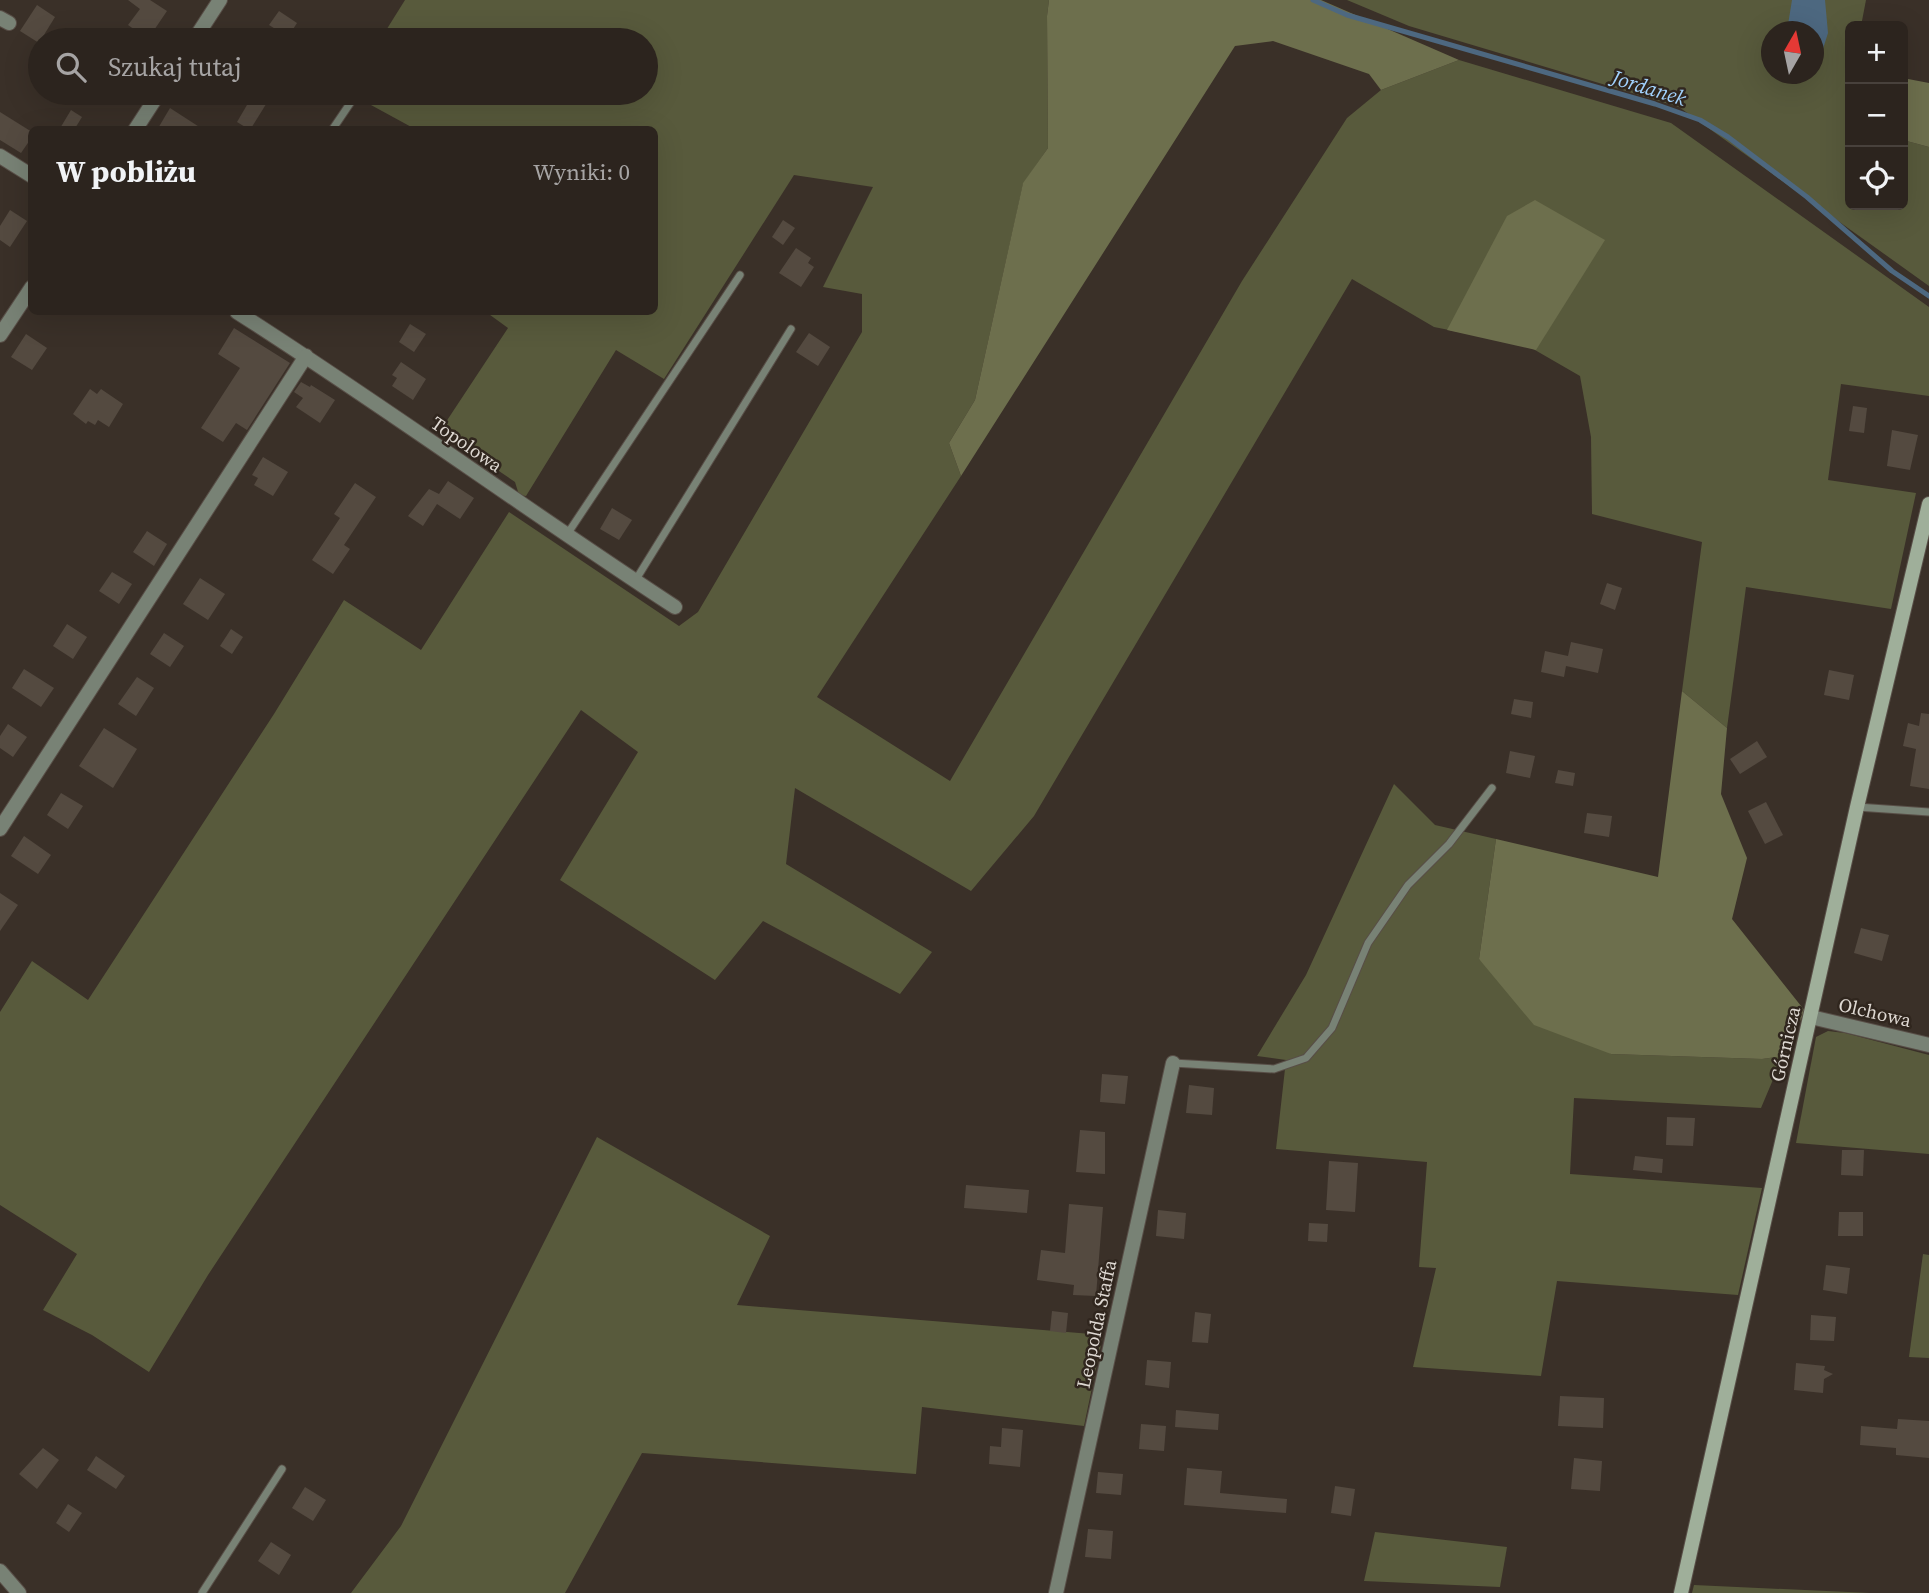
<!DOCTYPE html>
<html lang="pl">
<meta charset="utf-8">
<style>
:root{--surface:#2c241e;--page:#342c27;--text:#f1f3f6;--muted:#a6a4a4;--line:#48413c}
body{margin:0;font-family:"Source Serif 4",serif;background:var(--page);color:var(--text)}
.controls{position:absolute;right:21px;top:21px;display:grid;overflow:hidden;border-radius:10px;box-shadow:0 7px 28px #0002}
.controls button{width:63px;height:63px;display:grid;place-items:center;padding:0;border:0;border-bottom:2px solid var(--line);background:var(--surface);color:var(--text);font:35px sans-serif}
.compass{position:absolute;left:1761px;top:21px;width:63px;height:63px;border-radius:50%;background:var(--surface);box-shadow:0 7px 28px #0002;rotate:9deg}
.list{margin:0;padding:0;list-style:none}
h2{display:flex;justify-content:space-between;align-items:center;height:91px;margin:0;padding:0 28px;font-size:30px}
h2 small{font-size:23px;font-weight:400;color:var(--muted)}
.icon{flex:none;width:38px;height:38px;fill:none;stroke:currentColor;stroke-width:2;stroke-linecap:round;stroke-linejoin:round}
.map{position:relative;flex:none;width:1929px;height:1593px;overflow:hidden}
.search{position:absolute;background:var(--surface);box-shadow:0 7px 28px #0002;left:28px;top:28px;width:630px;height:77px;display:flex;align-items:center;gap:18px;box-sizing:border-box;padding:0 24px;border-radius:38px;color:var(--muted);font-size:26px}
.panel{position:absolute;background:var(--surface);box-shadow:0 7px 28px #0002;left:28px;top:126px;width:630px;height:189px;border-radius:10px}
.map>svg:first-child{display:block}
.green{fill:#585a3c;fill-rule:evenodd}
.forest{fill:#6d6f4d}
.water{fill:#4d6880}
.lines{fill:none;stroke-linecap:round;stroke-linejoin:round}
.stream{stroke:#4d6880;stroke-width:5}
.building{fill:#544a40}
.lane-casing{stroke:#584e47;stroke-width:9}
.street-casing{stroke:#584e47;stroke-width:16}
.secondary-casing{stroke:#584e47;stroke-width:16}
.lane{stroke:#788275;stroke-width:7}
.street{stroke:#788275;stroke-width:14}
.secondary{stroke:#9faf9a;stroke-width:14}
.labels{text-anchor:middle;stroke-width:5;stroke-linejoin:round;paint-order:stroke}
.street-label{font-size:19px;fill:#ded8d2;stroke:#30261e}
.water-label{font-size:21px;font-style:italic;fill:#a2d2fe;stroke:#30261e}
</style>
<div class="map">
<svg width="1929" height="1593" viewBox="0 0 1929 1593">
<rect width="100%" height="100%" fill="#3a3028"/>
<g class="green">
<path d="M405,0h644l-2,16 1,132 -25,36 -48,216 -26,43 12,33 -144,221 133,84 292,-500 105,-163 34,-28 78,-30 212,63 258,184v89l-88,-12 -13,96 88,13 -25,116 -145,-22 -19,141 -45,-37 20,-149 -110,-28 -1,-77 -11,-61 -52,-30 -94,-19 -82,-48 -318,537 -63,75 -176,-103 -9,76 146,88 -32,42 -137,-73 -48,59 -155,-100 78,-128 -57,-42 -373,565 -59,97 -57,-37 -49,-25 34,-56 -77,-49v-193l32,-51 56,39 186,-286 70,-114 77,50 88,-138 170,114 19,-14 164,-280v-38l-39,-7 50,-100 -79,-12 -130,204 -48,-29 -90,146 -7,-1 -4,-13 -75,-51 68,-103 -22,-16h168v-182l-239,-1 -66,-36h297v-53h-266z"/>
<path d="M1347,0h519l-5,26h-11v64l-4,34 4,2v79h53v-65l26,7v139l-250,-179 -270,-81zM1772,32h42v42h-42z"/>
<path d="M1394,784l41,41 61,14 -17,120 132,95 151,5 21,-3 -22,52 -187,-10 -4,76 192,14 -24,107 -181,-14 -16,95 -128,-9 23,-99 -17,-1 8,-105 -151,-13 10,-89 -29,-4 49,-81z"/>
<path d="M1828,1031l17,2 84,22v99l-133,-11 20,-106z"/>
<path d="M597,1137l173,99 -33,69 366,30 -19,91 -162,-19 -6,67 -274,-21 -77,140h-214l50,-67z"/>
<path d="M1923,1254l6,1v103l-20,-1z"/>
<path d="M1375,1532l132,15 -7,40 -136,-6z"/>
<path d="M1694,1585l176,8h-178z"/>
</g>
<g class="forest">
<path d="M1049,0h272l138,60 -78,30 -12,-16 -96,-33 -38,5 -274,430 -12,-33 26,-43 48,-217 25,-35 -1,-132z"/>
<path d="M1903,78l26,5v64l-26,-7z"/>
<path d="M1535,200l70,40 -69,110 -89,-20 60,-114z"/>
<path d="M1682,691l45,37 -6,66 26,64 -15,61 73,92 -22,45 -21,3 -151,-5 -77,-29 -55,-66 17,-120 162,38z"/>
</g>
<path class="water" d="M1792,0h33l3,33 -7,22 -7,2v-25l-27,-1z"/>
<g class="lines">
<path class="stream" d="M1313,0l34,15 308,89 45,16 28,17 79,60 85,74 37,25"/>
</g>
<g class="building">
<path d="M128,0h22l17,11 -19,28 -20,-14 12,-16z"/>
<path d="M37,5l18,12 -16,26 -19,-12z"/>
<path d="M279,11l18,12 -9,14 -19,-12z"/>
<path d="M254,93h19l-23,37 -13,-8z"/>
<path d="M170,108l34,22h-47z"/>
<path d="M71,110l11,7 -8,13h-15z"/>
<path d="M0,112l32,20v5l-11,16 -21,-13z"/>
<path d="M10,210l17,11 -17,26 -10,-7v-14z"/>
<path d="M783,220l12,8 -12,17 -11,-8z"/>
<path d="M796,248l15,10 -3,5 6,4 -13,20 -22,-14z"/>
<path d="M410,324l16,10 -12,18 -15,-10z"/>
<path d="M234,328l56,35 -43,67 -11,-7 -13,19 -22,-14 39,-60 -22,-14z"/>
<path d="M809,333l21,14 -12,19 -22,-14z"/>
<path d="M26,334l21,14 -15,22 -21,-13z"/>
<path d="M401,362l25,17 -13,21 -21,-14 5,-8 -5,-3z"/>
<path d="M301,382l9,5 1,-2 24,15 -15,23 -24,-16 7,-9 -9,-6z"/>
<path d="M90,389l7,5 4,-5 22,15 -14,23 -11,-7 -3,5 -7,-4 -2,3 -13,-10z"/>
<path d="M1853,406l14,2 -3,25 -15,-2z"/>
<path d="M1892,430l26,5 -8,35 -23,-4z"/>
<path d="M263,457l25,15 -15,24 -19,-11 4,-7 -6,-3z"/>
<path d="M448,481l26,17 -14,21 -23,-15 -14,22 -15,-10 21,-27 10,5z"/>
<path d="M355,483l21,14 -32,48 6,4 -17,25 -21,-14 28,-42 -6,-4z"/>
<path d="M612,508l20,12 -13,20 -19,-11z"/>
<path d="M147,531l20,13 -13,22 -21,-14z"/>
<path d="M112,572l20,12 -13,20 -20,-13z"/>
<path d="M200,578l25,16 -17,26 -25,-16z"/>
<path d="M1607,583l15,5 -7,22 -15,-6z"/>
<path d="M67,624l20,13 -14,22 -20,-13z"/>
<path d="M231,629l12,8 -11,17 -12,-8z"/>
<path d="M164,633l20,13 -14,21 -20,-13z"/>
<path d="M1571,642l32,7 -5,24 -32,-7 -2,11 -23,-5 4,-21 23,5z"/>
<path d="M24,669l30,19 -13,19 -29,-19z"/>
<path d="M1829,670l25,5 -5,25 -25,-5z"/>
<path d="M137,677l17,11 -18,28 -18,-12z"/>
<path d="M1514,699l19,3 -2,16 -20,-4z"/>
<path d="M1921,713l8,1v75l-19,-3 6,-37 -13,-3 5,-23 11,3z"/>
<path d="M8,724l19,13 -14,20 -13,-9v-12z"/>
<path d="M104,728l33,21 -24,39 -34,-22z"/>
<path d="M1757,741l10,16 -27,17 -10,-15z"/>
<path d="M1510,751l25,5 -5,22 -24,-5z"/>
<path d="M1558,770l17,3 -2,13 -18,-3z"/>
<path d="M61,793l22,13 -15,23 -21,-14z"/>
<path d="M1766,802l17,33 -18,9 -17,-33z"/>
<path d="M1587,813l25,3 -3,21 -25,-4z"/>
<path d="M24,836l27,19 -13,19 -27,-18z"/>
<path d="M0,893l18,12 -18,26z"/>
<path d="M1861,928l28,7 -7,26 -28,-8z"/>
<path d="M1102,1074l26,2 -3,28 -25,-2z"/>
<path d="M1189,1085l25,3 -2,27 -26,-2z"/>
<path d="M1667,1117l28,1 -2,28 -27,-1z"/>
<path d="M1080,1130l25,2v42l-29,-2z"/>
<path d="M1842,1150h22l-1,26 -22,-1z"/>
<path d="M1635,1156l28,3 -1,14 -29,-3z"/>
<path d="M1329,1161l29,2 -3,49 -29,-2z"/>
<path d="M966,1185l63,5 -2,23 -63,-5z"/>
<path d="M1069,1204l34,3 -7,89 -23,-1 1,-10 -37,-5 4,-30 24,3z"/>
<path d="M1158,1210l28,3 -2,26 -28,-3z"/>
<path d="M1839,1212h24v24h-25z"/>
<path d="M1309,1223l19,1 -1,18 -19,-1z"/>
<path d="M1826,1265l24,3 -3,26 -24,-4z"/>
<path d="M1052,1311l16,2 -2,20 -16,-2z"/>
<path d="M1195,1312l16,2 -3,29 -16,-1z"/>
<path d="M1811,1315l25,2 -2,24 -24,-1z"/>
<path d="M1147,1360l24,2 -2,26 -24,-3z"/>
<path d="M1796,1363l29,3 -1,4 9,4 -9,5 -1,14 -29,-3z"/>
<path d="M1560,1396l44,2 -1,30 -45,-2z"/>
<path d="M1176,1410l43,4 -1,16 -43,-3z"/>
<path d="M1898,1419l31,2v37l-33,-3v-7l-36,-3 1,-19 36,3z"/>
<path d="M1141,1424l25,2 -2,25 -25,-2z"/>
<path d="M1002,1428l21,2 -3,37 -31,-3 1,-18 11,1z"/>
<path d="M43,1448l16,12 -22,29 -18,-15z"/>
<path d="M96,1456l29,20 -9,13 -29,-19z"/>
<path d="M1574,1458l28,3 -2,30 -29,-2z"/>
<path d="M1187,1468l35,3 -2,22 67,6 -1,14 -102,-8z"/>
<path d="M1098,1472l25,2 -2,21 -25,-2z"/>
<path d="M1335,1486l20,3 -4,27 -20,-3z"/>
<path d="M305,1487l21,13 -13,21 -21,-13z"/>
<path d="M68,1504l14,9 -13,19 -13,-9z"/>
<path d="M1088,1529l25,2 -2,28 -26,-2z"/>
<path d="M271,1542l20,13 -12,20 -21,-14z"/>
</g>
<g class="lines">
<defs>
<g id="lane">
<path d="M332,130l19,-28"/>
<path d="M566,536l174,-261"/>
<path d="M635,581l156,-252"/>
<path d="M1857,807l72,5"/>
<path d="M1173,1063l101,6 32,-11 26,-30 36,-85 40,-58 41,-41 43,-56"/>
<path d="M202,1593l80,-124"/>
</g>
<g id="street">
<path d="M0,18l9,5"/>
<path d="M194,40l26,-40"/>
<path d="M135,130l24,-37"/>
<path d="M0,156l32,20"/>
<path d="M237,312c149,95 291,199 438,295"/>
<path d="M0,335l32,-48"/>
<path d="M0,829l306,-473"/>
<path d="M1811,1017l118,28"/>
<path d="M0,1571l19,22"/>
<path d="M1056,1593l117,-530"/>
</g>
<path id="secondary" d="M1681,1593l176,-786 72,-303"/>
</defs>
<use href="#lane" class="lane-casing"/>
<use href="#street" class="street-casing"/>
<use href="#secondary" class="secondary-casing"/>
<use href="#lane" class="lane"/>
<use href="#street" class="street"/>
<use href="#secondary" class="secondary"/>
</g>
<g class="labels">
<g class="street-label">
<text transform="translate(467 444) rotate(35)" y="7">Topolowa</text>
<text transform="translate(1875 1012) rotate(13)" y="7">Olchowa</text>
<text transform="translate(1785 1044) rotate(-77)" y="7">Górnicza</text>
<text transform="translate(1096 1324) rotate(-78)" y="7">Leopolda Staffa</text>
</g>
<g class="water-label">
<text transform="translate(1649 88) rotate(17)" y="7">Jordanek</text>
</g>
</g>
</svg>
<div class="controls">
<button>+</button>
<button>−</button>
<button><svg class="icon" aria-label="locate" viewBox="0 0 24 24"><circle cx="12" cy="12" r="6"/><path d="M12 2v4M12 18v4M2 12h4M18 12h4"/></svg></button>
</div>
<svg class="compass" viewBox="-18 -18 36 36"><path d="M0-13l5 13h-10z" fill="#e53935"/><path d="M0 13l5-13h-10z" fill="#a6a4a4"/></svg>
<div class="search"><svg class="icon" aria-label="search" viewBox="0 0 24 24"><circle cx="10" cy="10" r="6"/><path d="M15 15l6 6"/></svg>Szukaj tutaj</div>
<section class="panel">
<h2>W pobliżu<small>Wyniki: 0</small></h2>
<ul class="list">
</ul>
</section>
</div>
